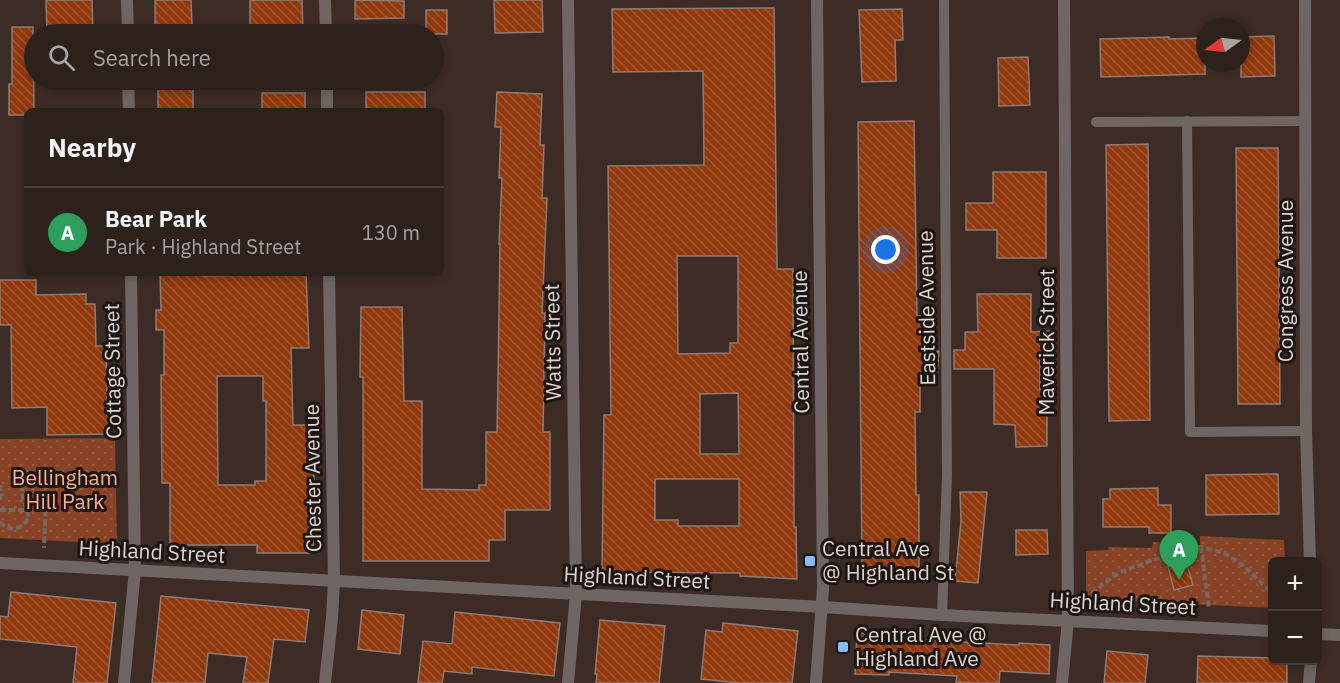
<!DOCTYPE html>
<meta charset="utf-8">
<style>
:root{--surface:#2d211c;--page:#352925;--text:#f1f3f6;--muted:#a7a3a3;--line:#483e3b;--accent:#d93025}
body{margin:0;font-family:"IBM Plex Sans",sans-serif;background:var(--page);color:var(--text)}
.controls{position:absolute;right:18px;bottom:18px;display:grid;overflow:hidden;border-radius:9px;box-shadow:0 3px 9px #0003}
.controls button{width:54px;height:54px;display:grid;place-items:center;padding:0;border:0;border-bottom:2px solid var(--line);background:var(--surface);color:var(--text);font:30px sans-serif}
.compass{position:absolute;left:1196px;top:18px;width:54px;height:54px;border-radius:50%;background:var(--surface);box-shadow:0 3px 9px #0003;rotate:255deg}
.you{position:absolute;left:886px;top:250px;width:21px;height:21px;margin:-15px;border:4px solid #fff;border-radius:50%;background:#1a73e8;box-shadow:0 0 0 9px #1a73e833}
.badge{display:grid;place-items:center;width:39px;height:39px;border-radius:50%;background:var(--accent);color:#fff;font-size:20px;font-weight:700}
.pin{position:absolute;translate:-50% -50px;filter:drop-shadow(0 2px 3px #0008)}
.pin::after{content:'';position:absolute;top:32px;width:21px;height:18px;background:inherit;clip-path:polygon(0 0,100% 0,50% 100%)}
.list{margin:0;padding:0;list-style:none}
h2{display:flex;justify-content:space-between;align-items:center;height:78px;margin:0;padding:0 24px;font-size:26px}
h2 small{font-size:20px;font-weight:400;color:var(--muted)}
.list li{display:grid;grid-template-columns:39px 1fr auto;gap:18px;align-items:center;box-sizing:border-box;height:90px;padding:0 24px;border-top:2px solid var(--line)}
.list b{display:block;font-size:22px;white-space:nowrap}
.list p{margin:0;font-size:20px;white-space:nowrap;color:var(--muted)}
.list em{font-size:20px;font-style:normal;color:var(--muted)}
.icon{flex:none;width:33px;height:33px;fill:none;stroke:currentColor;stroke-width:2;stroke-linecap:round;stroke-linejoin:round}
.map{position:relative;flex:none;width:1340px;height:683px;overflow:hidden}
.search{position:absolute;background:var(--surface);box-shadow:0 3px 9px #0003;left:24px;top:24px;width:420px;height:66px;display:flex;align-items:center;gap:15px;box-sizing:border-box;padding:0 21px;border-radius:33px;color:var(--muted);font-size:22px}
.panel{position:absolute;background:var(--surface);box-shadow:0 3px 9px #0003;left:24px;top:108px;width:420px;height:168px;border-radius:9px}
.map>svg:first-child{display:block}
.park{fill:url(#park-dots)}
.building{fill:url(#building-back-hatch);stroke:#8e7b73;stroke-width:1.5;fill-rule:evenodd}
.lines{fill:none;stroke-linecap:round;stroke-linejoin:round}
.path{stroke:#766862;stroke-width:4;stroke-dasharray:6 3;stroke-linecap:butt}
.service{stroke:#6f6663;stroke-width:10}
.minor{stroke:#6f6663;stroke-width:12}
.tertiary{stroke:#6f6663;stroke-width:12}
.poi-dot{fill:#84bcfb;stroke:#1e1613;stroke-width:2}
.labels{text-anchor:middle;stroke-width:6;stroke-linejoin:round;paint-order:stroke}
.street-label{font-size:21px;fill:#dfd5d0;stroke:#1e1613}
.park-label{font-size:21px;fill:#f8ae91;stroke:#1e1613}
.poi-label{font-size:21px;fill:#dfd5d0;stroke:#1e1613;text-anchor:start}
</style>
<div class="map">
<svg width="1340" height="683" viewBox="0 0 1340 683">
<defs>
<pattern id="park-dots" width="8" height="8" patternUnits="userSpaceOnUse" patternTransform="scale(1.5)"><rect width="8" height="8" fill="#884225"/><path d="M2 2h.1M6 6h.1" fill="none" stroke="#985c44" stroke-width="1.8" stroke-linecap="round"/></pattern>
<pattern id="building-back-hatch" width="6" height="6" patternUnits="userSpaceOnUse" patternTransform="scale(1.5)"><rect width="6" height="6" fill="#91390e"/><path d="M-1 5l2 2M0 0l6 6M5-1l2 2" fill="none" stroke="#a05530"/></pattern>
</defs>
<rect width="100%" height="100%" fill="#3c2c25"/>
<g class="park">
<path d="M115,438l2,106 -117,-6v-99z"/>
<path d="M1200,536l84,4 1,21 -13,1v46l-186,-9v-48l22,-1 1,-3 43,1 1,-6 47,3z"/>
</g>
<g class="building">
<path d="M46,0h46l1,34h-46z"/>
<path d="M155,0h36l1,25h-37z"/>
<path d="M250,0h52l1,34h-53z"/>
<path d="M355,0l49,1v17l-49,1z"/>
<path d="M494,0h48l1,32 -48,1z"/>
<path d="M774,8l3,261h16l1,258h2l1,52 -57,-3v-3l-138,-1 2,-157h7l-3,-249 96,-1 -1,-94 -90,1 -1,-63zM677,256h61v87h-8v10l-52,1zM738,393l1,61h-39v-60zM655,479h84v47h-61v-6h-23z"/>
<path d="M902,9l1,31h-8l1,41 -34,1 -3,-72z"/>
<rect x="426" y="10" width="21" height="24"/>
<path d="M12,27h21l1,84h-7v4h-18v-31h3z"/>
<path d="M1274,36l1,40 -34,1v-40z"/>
<path d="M1169,37v2l36,-1v36l-104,3 -1,-38z"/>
<path d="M1028,57l2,48 -31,1 -1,-48z"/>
<rect x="158" y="89" width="35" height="22"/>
<rect x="366" y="92" width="59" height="19"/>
<path d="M497,92l45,2 -2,51h4l-2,53h5l-5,115h3l-2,119h7v78h-45v30h-16v21h-126v-184h-3l1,-70h41l2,94h18v88l57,1v-5h7v-53h11l1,-55 2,-133h-1l3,-66h-3l2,-51h-6z"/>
<rect x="262" y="93" width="43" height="18"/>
<path d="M914,121l3,195h6l1,35h15l-2,25h-17v36h-5l1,83h3v75h-57l-4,-448z"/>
<path d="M1148,144l2,276 -41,1 -3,-276z"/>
<path d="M1236,148h42l2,256h-42z"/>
<path d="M993,172h53v86h-49v-28h-31v-27h27z"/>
<path d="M160,273h43v3l44,-1v-2h59l3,75h-18l2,77h17v14h9v23h-5l-1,91h-56v-8h-87v-62h-8l-1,-108h3v-45h-8v-20h5zM217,376h46v25h3v80h-11v4h-37z"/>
<path d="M0,280h36v15l50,-1v10h9l1,42h10l2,88 -61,1v-28l-35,1 -1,-83h-11z"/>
<path d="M977,294h54v38l21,-1 1,22h-13v37h7v56l-31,1 -1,-22 -21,-1v-55h-40v-19h11v-18h13z"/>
<path d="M1278,474l1,40 -73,1v-40z"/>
<path d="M1158,488v17h13v28h-22v-6h-46v-28h7v-10z"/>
<path d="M960,492h27l-9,91 -23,-2 6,-60z"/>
<path d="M1016,530h31l1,24 -32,1z"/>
<path d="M1186,561l7,24 -19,5 -6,-24z"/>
<path d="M11,592l105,11 -9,80h-34l4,-36 -77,-8v-23l8,1z"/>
<path d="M161,596l148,14 -4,32 -31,-3 -6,44h-25l4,-26 -39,-4 -3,30h-53z"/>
<path d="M362,610l42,5 -4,39 -42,-5z"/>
<path d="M455,612l105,11 -6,53 -82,-9v7l-28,-3 -2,12h-24l5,-42 29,3z"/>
<path d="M600,620l65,6 -6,57h-63l1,-9h-2z"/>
<path d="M723,623l75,8 -6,52h-53l-38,-4 5,-49 16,2z"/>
<path d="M857,633l34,2v3l128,7v-2l31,2 -1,29 -49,-3 -1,12h-29l-14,-1 1,-6 -68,-4v3l-34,-1z"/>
<path d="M1107,651l41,4 -3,28h-41z"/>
<path d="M1198,656l74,2v2h15v23h-90z"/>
</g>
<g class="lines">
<g class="path">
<path d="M0,485v18"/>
<path d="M0,510h28"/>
<path d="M0,522c10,11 22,8 29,-5l-7,-23 1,-12 10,-8h14l-3,74"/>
<path d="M1201,547l8,62"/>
<path d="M1092,603l1,-11 25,-19 54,-20 29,-6 23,6 20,13 28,27"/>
</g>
<g class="service">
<path d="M1187,121l3,311 116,-1"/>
<path d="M1096,122l209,-1"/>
<path d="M942,615l5,-140 -3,-475"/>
</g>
<g class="minor">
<path d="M127,0l1,34"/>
<path d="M325,0l1,34"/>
<path d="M568,0l8,594 -8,89"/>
<path d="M1305,0l1,431 4,131"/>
<path d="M128,80l1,31"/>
<path d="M327,80v31"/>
<path d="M0,563l823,44"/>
<path d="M124,683l11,-113 -4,-297"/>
<path d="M325,683l7,-65 2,-37 -5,-308"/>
<path d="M1062,683l6,-63 -4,-620"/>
<path d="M1309,683l2,-23"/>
</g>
<g class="tertiary">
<path d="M823,607l119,8 330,16"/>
<path d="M1318,634l22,1"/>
<path d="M816,683l7,-95 -6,-588"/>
</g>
</g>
<g class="poi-dot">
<rect x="804" y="555" width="12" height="12" rx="3"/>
<rect x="837" y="641" width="12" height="12" rx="3"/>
</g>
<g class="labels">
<g class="street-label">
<text transform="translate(1286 281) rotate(-90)" y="7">Congress Avenue</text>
<text transform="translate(927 308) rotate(-91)" y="7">Eastside Avenue</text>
<text transform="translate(553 342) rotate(-91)" y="7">Watts Street</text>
<text transform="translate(801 342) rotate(-91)" y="7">Central Avenue</text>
<text transform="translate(1047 342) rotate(-90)" y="7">Maverick Street</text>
<text transform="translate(113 371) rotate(-91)" y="7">Cottage Street</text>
<text transform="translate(313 478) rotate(-91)" y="7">Chester Avenue</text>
<text transform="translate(152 552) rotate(3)" y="7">Highland Street</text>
<text transform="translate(637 578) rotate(3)" y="7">Highland Street</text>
<text transform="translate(1123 604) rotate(3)" y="7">Highland Street</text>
</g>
<g class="park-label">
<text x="65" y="485">Bellingham<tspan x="65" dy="24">Hill Park</tspan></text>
</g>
<g class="poi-label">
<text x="822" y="556">Central Ave<tspan x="822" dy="24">@ Highland St</tspan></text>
<text x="855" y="642">Central Ave @<tspan x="855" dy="24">Highland Ave</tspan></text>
</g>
</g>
</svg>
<div class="controls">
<button>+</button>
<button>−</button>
</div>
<svg class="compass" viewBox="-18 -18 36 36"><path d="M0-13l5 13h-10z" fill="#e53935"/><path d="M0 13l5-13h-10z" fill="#a7a3a3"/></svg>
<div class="you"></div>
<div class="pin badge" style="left:1179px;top:580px;background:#2e9e5b">A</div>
<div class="search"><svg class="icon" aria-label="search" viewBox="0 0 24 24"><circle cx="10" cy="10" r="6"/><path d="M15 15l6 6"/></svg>Search here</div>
<section class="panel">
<h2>Nearby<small></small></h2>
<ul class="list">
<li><span class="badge" style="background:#2e9e5b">A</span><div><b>Bear Park</b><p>Park · Highland Street</p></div><em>130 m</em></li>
</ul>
</section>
</div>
